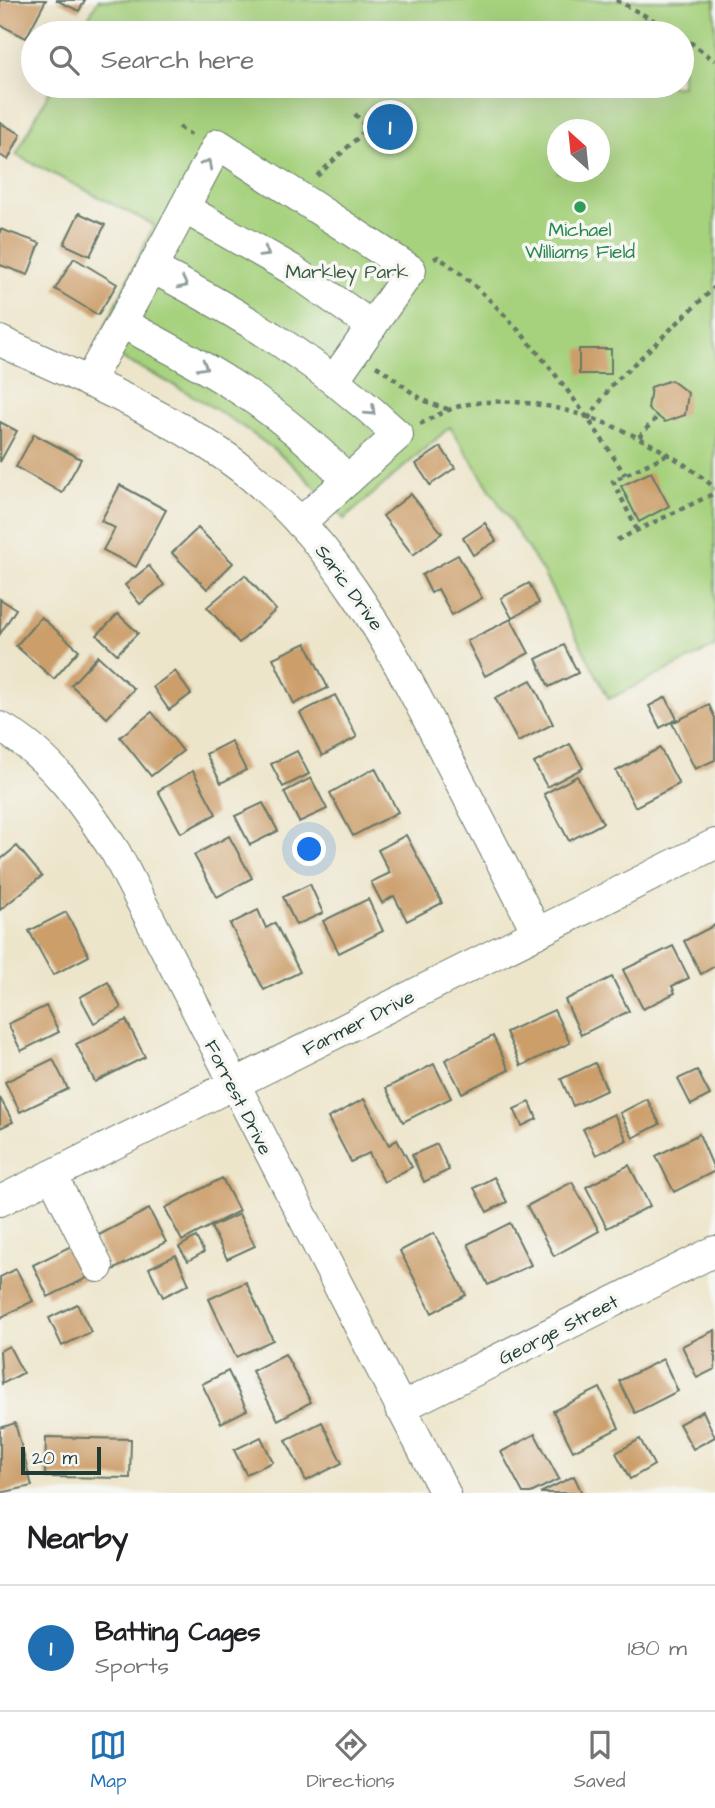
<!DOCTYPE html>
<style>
:root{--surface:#fff;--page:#f6f6f6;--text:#202124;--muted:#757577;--line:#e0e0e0;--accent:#1f6fb2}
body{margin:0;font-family:"Architects Daughter",sans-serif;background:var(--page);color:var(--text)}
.compass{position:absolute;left:547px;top:119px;width:63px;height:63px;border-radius:50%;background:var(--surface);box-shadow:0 7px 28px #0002;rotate:333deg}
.scale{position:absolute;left:21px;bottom:18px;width:80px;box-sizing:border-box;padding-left:7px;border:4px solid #1f3d34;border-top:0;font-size:19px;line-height:24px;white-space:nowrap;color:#1f3d34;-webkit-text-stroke:5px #f6f6f2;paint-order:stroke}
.you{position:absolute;left:310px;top:850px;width:24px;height:24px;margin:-18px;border:5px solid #fff;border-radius:50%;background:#1a73e8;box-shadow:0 0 0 10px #1a73e833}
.badge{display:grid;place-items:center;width:46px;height:46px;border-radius:50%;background:var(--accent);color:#fff;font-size:23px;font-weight:700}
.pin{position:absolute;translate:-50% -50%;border:4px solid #fff;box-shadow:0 2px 7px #0006}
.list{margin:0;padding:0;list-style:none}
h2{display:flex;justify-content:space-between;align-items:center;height:91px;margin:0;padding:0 28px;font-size:30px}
h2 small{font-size:23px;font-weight:400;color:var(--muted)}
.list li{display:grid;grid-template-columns:46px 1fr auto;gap:21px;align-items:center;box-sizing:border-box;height:126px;padding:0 28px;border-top:2px solid var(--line)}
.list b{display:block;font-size:26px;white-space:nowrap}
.list p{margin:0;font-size:23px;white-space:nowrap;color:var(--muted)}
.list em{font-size:23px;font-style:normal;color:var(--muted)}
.icon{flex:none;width:38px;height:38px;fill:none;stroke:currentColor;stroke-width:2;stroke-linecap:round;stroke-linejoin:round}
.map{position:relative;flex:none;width:715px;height:1493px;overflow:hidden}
.search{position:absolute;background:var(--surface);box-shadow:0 7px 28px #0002;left:21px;right:21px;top:21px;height:77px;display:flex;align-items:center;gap:18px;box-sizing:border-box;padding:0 24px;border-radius:38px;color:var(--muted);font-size:26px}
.sheet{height:217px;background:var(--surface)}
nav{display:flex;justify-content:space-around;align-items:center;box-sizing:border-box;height:98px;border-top:2px solid var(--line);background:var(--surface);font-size:19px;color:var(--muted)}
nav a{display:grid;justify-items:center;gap:4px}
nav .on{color:var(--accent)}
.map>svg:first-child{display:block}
.green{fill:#a6d17d;stroke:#628758;stroke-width:2;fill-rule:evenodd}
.building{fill:#cc9e6b}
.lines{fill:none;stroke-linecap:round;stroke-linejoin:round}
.minor-casing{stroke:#677868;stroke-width:32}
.path{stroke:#677868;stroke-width:4.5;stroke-dasharray:5 5;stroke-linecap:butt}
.minor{stroke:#fff;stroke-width:30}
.oneway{stroke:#8f9e9a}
.leisure-dot{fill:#2e9e5b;stroke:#f6f6f2;stroke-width:2.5}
.labels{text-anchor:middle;stroke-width:7;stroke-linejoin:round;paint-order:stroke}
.leisure-label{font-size:19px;fill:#27864d;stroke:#f6f6f2}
.park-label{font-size:19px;fill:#3a5b43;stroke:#f6f6f2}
.street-label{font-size:19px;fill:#1f3d34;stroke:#f6f6f2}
</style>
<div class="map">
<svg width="715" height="1493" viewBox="0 0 715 1493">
<rect width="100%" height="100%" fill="#f6f6f2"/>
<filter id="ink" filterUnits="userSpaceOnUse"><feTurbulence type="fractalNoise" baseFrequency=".0143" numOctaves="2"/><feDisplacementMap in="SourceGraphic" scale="14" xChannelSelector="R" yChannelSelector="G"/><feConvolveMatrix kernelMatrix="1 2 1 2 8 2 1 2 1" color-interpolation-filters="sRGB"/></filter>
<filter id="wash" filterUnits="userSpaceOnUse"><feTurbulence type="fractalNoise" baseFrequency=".00686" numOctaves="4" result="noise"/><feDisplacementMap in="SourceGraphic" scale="28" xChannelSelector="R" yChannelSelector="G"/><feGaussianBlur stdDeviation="1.57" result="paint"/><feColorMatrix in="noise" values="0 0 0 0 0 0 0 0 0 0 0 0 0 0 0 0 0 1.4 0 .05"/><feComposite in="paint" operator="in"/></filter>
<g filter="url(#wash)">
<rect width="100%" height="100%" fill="#ede5ca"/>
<path class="green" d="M98,0h617v647l-106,52 -67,-128 -92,-144 -106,92c-18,-19 -36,-41 -56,-58 -59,-49 -123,-82 -192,-115l58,-121 -138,-70 36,-69h630v-53h-602zM558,130h42v42h-42z"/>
<g id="blocks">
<g class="building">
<path d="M0,0h46l-20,38 -26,-13z"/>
<path d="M56,0h29l-6,11z"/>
<path d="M0,123l21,11 -13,26 -8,-5z"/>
<path d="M79,213l26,12 -15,31 -26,-12z"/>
<path d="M0,229l40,14 -12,32 -28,-10z"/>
<path d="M74,258l43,26 -19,31 -43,-26z"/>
<rect x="579" y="349" width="32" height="25"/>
<path d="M671,380l17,13 -3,22 -20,7 -17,-13 3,-22z"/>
<path d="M0,422l17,9 -17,31z"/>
<path d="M34,434l47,25 -19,34 -46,-26z"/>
<path d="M441,447l14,21 -25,17 -14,-21z"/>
<path d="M651,472l18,34 -30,16 -18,-36z"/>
<path d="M120,485l46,25 -30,57 -33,-17 12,-22 -14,-7z"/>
<path d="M411,494l31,39 -29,22 -30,-39z"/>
<path d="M485,523l11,18 -23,14 -10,-17z"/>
<path d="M198,528l35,35 -26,26 -35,-36z"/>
<path d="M458,555l24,43 -30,17 -14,-26 -7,4 -9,-18z"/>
<path d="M149,566l15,19 -24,19 -15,-19z"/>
<path d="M245,575l31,35 -37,33 -32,-36z"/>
<path d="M529,583l10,20 -27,15 -11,-20z"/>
<path d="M0,599l16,10 -16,25z"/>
<path d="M118,614l20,19 -21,21 -20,-19z"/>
<path d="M41,617l38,33 -25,29 -38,-33z"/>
<path d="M511,619l18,34 -44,23 -18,-35z"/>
<path d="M306,643l22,45 -34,16 -21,-46z"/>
<path d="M564,645l14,28 -29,14 -13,-28z"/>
<path d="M98,656l36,33 -27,29 -36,-33z"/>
<path d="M175,671l16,23 -22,16 -16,-23z"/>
<path d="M531,680l22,44 -35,18 -23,-44z"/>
<path d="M335,695l22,42 -35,19 -22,-43z"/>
<path d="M666,697l11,22 -17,9 -11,-22z"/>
<path d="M709,705l6,13v42l-20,9 -23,-46z"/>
<path d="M152,712l31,39 -32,25 -31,-39z"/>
<path d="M231,741l15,29 -25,13 -15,-29z"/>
<path d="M570,744l13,24 -36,19 -13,-24z"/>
<path d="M660,748l19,36 -44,23 -19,-36z"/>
<path d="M297,751l12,23 -26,13 -12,-23z"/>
<path d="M375,768l23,44 -45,24 -23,-43z"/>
<path d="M193,771l23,43 -35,19 -23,-42z"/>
<path d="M577,776l26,47 -34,18 -25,-47z"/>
<path d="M311,778l16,31 -28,13 -15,-30z"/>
<path d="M263,803l15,28 -28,14 -15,-29z"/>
<path d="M406,835l36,68 -35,18 -13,-25 -12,7 -11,-21 19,-9 -12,-23z"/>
<path d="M229,836l23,42 -35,19 -23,-42z"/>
<path d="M17,846l25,30 -42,34v-50z"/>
<path d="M310,884l13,29 -27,12 -13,-28z"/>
<path d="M368,899l15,32 -44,22 -16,-32z"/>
<path d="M258,910l8,18 9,-5 25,49 -36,18 -34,-66z"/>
<path d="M66,912l23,44 -36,19 -24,-44z"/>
<path d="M715,925v41l-14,8 -17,-33z"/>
<path d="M673,946l16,32 -17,8 3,7 -32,16 -20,-39z"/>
<path d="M612,977l17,34 -48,24 -16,-35z"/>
<path d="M108,982l13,26 -27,15 -14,-26z"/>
<path d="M46,1006l13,26 -38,19 -13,-27z"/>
<path d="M554,1010l16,33 -49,23 -15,-34z"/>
<path d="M126,1020l19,37 -50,25 -19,-38z"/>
<path d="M493,1036l16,34 -47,23 -17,-33z"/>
<path d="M53,1059l15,30 -48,23 -15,-30z"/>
<path d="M595,1063l12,27 -34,16 -12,-27z"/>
<path d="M434,1064l17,34 -48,24 -17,-34z"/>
<path d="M697,1070l13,25 -19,10 -13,-26z"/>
<path d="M0,1098l13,24 -13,6z"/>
<path d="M364,1099l25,46 8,-5 15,27 -28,15 -15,-29 -18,9 -23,-44z"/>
<path d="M647,1099l13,25 -27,14 -13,-25z"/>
<path d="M530,1102l7,17 -15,7 -8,-17z"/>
<path d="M614,1114l13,26 -31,15 -13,-26z"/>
<path d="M699,1134l16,37 -41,21 -18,-36z"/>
<path d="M437,1144l12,26 -25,12 -12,-27z"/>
<path d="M629,1165l21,41 -43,22 -21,-41z"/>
<path d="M494,1177l13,25 -20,10 -13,-24z"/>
<path d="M222,1178l17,33 -57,30 -17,-33z"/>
<path d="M572,1182l27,49 -45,25 -27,-50z"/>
<path d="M149,1209l17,33 -53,28 -18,-33z"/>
<path d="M239,1214l16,32 -28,13 -16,-32z"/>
<path d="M510,1223l21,42 -43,20 -20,-41z"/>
<path d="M434,1233l32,62 -34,18 -32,-62z"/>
<path d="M196,1237l8,15 -16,9 -9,-14z"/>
<path d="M75,1244l16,32 -43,21 -15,-32z"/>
<path d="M176,1255l13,29 -26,13 -14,-29z"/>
<path d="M16,1269l17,32 -33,17v-41z"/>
<path d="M246,1282l27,58 -37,17 -27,-58z"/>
<path d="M77,1304l14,28 -29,14 -13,-28z"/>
<path d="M715,1330v39l-18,9 -15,-32z"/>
<path d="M9,1346l14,27 -21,11 -2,-33z"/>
<path d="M285,1354l26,48 -33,18 -26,-49z"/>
<path d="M663,1359l15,32 -43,22 -16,-32z"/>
<path d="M228,1371l19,39 -26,13 -19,-39z"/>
<path d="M600,1388l19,40 -46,23 -20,-40z"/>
<path d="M703,1411l12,26 -22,12 -14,-25z"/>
<path d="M322,1422l20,41 -36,18 -20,-41z"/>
<path d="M15,1423l17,63 -32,7v-65z"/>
<path d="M535,1434l24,45 -28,14h-8l-22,-41z"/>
<path d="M46,1437l85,2 -1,39 -85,-1z"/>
<path d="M261,1437l12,25 -27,12 -12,-24z"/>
<path d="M640,1439l14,26 -24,14 -14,-26z"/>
<path d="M574,1476l8,17h-42z"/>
</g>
</g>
</g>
<g filter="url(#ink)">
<use href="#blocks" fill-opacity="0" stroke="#677868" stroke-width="2"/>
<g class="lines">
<defs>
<g id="minor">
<path d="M184,208l107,61 81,57"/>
<path d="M152,268l66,-124 193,126 -77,110"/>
<path d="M122,323c89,46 155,83 226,157"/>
<path d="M0,341c77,36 157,68 226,116 105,74 163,185 219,296 31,60 62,119 92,180"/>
<path d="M88,382l64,-114c93,48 169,95 246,167l-98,88"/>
<path d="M0,727c51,28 85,79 116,126l329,640"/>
<path d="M52,1175l46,92"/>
<path d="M0,1201l715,-357"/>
<path d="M400,1408l315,-157"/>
</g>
</defs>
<use href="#minor" class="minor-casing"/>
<g class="path">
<path d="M616,0l61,33"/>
<path d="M682,36l33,25"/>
<path d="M355,114l26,30"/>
<path d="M179,127l12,8"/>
<path d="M317,176l50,-47"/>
<path d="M434,259l4,-2c69,46 143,147 187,218"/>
<path d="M376,366c28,17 38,35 72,43"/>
<path d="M588,419l24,-34 103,-98"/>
<path d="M420,424c16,-8 31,-17 49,-20 82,-14 186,32 246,84"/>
<path d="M639,437l18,-20"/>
<path d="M637,530l-24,-49 55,-27"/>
<path d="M617,540l98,-47"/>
</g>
<use href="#minor" class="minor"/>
</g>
<defs><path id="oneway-chevron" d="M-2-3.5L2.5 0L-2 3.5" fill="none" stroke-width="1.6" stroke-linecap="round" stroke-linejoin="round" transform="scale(1.75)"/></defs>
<g class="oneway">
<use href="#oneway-chevron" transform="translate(207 164) rotate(-62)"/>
<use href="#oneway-chevron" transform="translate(265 253) rotate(31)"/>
<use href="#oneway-chevron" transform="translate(183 284) rotate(27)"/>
<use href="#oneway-chevron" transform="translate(203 366) rotate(30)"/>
<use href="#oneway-chevron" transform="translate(371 411) rotate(43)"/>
</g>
</g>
<circle class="leisure-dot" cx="580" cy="207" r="7"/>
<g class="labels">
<g class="leisure-label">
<text x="580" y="236">Michael<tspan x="580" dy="22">Williams Field</tspan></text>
</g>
<g class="park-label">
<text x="347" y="278">Markley Park</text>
</g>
<g class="street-label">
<text transform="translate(350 587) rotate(54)" y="7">Saric Drive</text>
<text transform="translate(358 1022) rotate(-27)" y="7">Farmer Drive</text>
<text transform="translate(239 1097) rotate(63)" y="7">Forrest Drive</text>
<text transform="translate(558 1329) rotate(-27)" y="7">George Street</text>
</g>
</g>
</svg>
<svg class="compass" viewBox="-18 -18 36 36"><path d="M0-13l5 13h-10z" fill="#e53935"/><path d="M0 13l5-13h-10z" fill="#757577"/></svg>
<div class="scale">20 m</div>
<div class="you"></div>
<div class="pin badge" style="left:390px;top:127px">1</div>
<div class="search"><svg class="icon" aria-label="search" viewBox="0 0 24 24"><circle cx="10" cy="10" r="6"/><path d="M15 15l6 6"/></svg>Search here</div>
</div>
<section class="sheet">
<h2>Nearby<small></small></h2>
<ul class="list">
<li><span class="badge">1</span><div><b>Batting Cages</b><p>Sports</p></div><em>180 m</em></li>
</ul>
</section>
<nav>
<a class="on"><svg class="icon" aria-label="map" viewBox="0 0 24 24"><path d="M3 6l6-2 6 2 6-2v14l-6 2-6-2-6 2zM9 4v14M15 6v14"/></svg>Map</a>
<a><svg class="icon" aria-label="directions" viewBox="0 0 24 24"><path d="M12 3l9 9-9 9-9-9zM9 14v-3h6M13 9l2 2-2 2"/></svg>Directions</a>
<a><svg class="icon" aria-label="saved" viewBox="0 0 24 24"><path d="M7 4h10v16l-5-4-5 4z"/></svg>Saved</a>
</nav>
